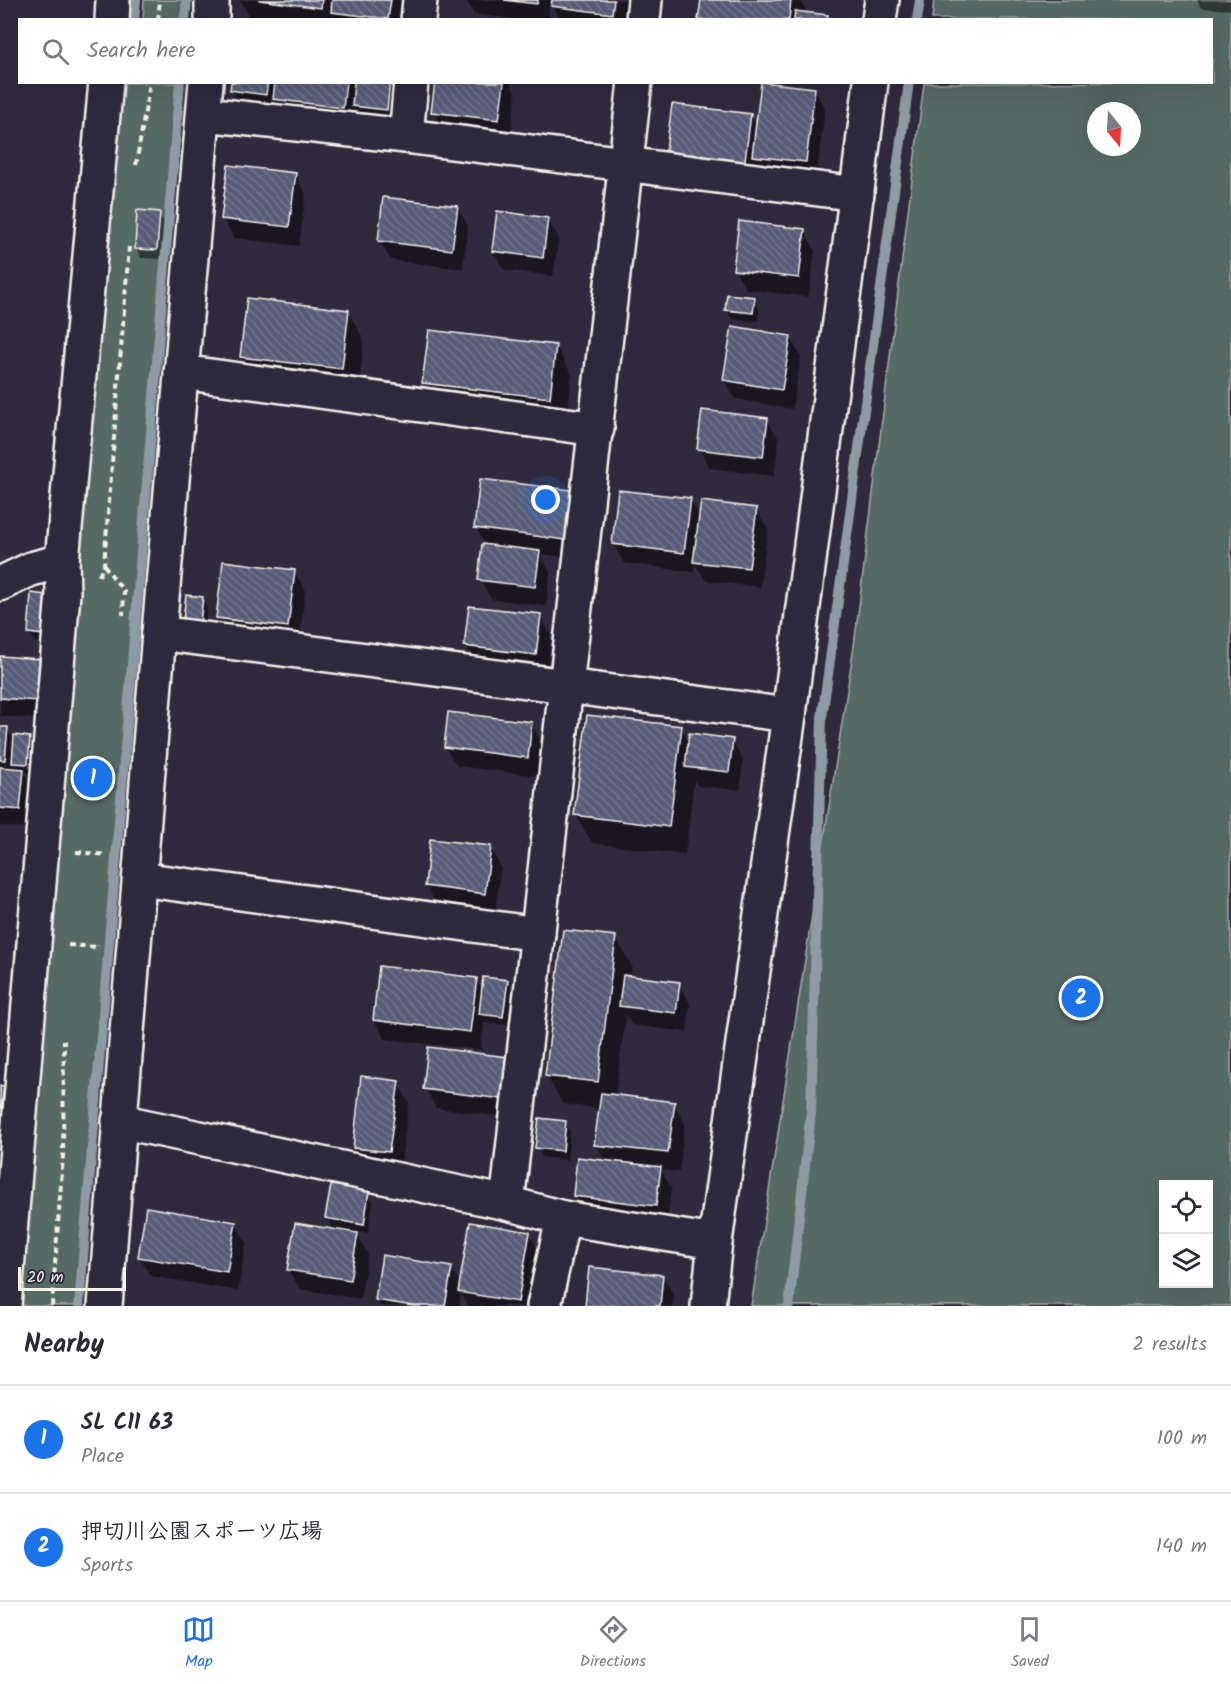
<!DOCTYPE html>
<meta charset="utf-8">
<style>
:root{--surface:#fff;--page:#f7f7f7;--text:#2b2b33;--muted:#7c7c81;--line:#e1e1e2;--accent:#1a73e8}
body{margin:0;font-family:Kalam,"Klee One",sans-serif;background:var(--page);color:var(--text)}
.controls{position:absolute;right:18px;bottom:18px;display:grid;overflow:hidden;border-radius:0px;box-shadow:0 6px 24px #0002}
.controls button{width:54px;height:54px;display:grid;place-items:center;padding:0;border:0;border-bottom:2px solid var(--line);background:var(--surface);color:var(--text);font:30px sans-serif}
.compass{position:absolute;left:1087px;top:102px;width:54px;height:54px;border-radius:50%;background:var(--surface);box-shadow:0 6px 24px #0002;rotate:162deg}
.scale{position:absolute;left:18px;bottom:15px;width:108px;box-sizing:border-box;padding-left:6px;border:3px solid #f4f1e8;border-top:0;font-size:16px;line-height:21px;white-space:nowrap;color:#f4f1e8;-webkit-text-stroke:4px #2f2a3d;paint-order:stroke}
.you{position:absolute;left:546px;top:500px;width:21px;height:21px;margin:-15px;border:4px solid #fff;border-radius:50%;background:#1a73e8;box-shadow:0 0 0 9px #1a73e833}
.badge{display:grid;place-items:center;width:39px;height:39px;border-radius:50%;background:var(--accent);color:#fff;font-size:20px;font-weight:700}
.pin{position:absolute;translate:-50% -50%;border:3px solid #fff;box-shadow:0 2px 6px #0006}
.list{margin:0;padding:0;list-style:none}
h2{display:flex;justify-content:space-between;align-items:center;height:78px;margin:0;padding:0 24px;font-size:26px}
h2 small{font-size:20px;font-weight:400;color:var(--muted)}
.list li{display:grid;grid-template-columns:39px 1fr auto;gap:18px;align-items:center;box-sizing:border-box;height:108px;padding:0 24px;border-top:2px solid var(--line)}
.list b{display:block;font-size:22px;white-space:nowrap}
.list p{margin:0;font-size:20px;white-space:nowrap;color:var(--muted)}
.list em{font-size:20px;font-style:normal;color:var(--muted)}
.icon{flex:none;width:33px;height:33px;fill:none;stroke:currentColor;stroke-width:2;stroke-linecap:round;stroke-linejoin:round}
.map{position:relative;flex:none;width:1231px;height:1306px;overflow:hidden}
.search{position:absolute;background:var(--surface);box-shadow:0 6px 24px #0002;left:18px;right:18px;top:18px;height:66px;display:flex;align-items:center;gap:15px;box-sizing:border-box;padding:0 21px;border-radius:0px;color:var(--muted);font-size:22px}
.sheet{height:294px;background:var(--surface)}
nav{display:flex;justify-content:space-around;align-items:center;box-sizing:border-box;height:84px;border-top:2px solid var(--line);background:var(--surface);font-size:16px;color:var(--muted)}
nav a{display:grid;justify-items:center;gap:3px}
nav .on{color:var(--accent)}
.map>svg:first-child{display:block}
.green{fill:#576b65;stroke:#a6aea6;stroke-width:1.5;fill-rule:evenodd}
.shadow{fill:#0007}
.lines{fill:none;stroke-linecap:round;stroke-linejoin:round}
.stream{stroke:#8f9ba4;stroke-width:10}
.building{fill:url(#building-back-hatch);stroke:#f4f1e8;stroke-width:1.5}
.minor-casing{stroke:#f4f1e8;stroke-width:38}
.tertiary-casing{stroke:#f4f1e8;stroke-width:38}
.path{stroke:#f4f1e8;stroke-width:4;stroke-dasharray:6 4.5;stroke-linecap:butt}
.minor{stroke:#2f2a3d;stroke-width:33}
.tertiary{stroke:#2f2a3d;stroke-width:33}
</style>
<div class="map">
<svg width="1231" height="1306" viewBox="0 0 1231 1306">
<defs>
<pattern id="building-back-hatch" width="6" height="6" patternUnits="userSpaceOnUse" patternTransform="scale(1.5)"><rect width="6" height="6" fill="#585b78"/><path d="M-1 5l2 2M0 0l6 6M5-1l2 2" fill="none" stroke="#71738b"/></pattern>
</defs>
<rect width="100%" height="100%" fill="#2f2a3d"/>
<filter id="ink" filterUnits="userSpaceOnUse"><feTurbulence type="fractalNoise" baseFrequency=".0167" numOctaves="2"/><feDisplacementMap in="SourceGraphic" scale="12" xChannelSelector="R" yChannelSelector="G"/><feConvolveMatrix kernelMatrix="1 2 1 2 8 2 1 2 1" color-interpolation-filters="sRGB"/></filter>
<g filter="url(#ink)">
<g class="green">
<path d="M144,0h39l-2,19h-38z"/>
<path d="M934,0h297v1306h-480l103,-660 70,-563 288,-1v-62l-280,-1zM1096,111h36v36h-36zM1208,1184v100h-44v-100z"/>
<path d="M121,83h55l-100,1223h-59l60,-744z"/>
</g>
<g class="shadow">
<path d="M240,0h164l-3,20h-64l-4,-6v6h-58l-26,-4z"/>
<path d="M466,0h84l-2,20h-27l-47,-6z"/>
<path d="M554,0h73l-3,20h-63l-8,-14z"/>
<path d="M702,0h98l8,14 20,3 1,3h-129z"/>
<path d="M1197,0h34v10l-30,-2z"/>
<path d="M233,82h162l-4,37 -32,-4 -4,-6 -2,18 -68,-9 -13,-23 -1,8 -34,-4 -5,-9z"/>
<path d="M436,82h73l7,12 -6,45 -66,-8 -11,-20z"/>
<path d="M814,90l11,19 -9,72 -51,-6 -7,-13 -4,25 -76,-10 72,-62 7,12z"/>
<path d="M295,175l11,19 -7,52 -65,-8 -11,-19z"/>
<path d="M457,207l11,19 -5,43 -72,-9 -12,-19z"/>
<path d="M159,213l5,10 -2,36 -21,-1 -5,-10z"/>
<path d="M547,219l12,19 -6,38 -49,-6 -11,-19z"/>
<path d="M804,230l11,20 -6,47 -63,-8 -11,-19z"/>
<path d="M754,298l5,10 -1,13 -26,-2 -5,-10z"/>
<path d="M348,311l16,29 -6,57 -100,-11 -17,-29z"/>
<path d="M790,337l11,20 -9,52 -57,-10 -11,-19z"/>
<path d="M556,347l16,28 -6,51 -126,-15 -17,-29z"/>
<path d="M767,420l12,19 -5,37 -64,-8 -11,-19z"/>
<path d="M570,491l11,20 -6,47 -35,-4 10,18 -4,34 -55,-7 -11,-19 6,-34 -10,-18z"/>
<path d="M690,499l10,18 56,-7 12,19 -8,58 -54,-6 -11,-18 -1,9 -70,-9 -11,-19z"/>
<path d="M294,571l11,19 -6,56 -71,-9 -11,-19z"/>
<path d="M45,596l6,10 -2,27 -16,-1v3l16,1 -1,7 -13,-1 -5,-9z"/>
<path d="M202,598l5,10 -3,23 -14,-2z"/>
<path d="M540,616l11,19 -5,39 -69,-9 -11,-19z"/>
<path d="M0,658l39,3 11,19 -3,40 -47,-4z"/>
<path d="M531,724l11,19 -4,33 -81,-10 -12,-19z"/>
<path d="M681,727l8,15 43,-2 11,20 -3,30 -42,-4 -4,-6 -9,75 -93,-12 -16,-28z"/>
<path d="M0,728l7,1 8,14 14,-5 6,10 -2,25 -9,-1 10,17 -3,40 -31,-3z"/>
<path d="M490,848l11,19 -6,45 -58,-7 -11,-19z"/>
<path d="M615,937l17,29 -2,12 49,6 11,19 -3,29 -55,-7 -6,-10 -11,81 59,8 11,19 -6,49 -18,-2 10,18 -4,37 -82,-10 -11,-20 32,-33 -10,-18 4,-35 -37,-5 -17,-29z"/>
<path d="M476,979l7,13 24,-11 5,10 -4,34 -24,-2 -3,27 -96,-11 -11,-19z"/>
<path d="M506,1059l11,19 -4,40 -77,-10 -11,-20z"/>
<path d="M398,1083l11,19 -9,69 -35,-4 -11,-19z"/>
<path d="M0,1088h3l6,9 -3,21 -6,-1z"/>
<path d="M565,1123l5,9 -3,28 -25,-3 -5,-10z"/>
<path d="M368,1192l5,10 -5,31 -13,-2 13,23 -8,45 -60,-10 -12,-19 46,-40 -7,-12z"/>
<path d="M235,1223l11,19 -8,49 -87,-15 -12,-19z"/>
<path d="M529,1233l11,20 -9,53h-63l-7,-12 -2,12h-79l-3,-7 74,-31 10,17z"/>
<path d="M591,1269l72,7 11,20 -1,10h-86z"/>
</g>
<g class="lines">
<g class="stream">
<path d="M134,20l2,-20"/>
<path d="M185,20l2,-20"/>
<path d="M917,20l3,-20"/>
<path d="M79,1306l101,-1224"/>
<path d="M789,1306l22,-194 11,-394 87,-636"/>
</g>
</g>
<g class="building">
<path d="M259,0h63l-1,8z"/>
<path d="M332,0h59l-3,19 -57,-7z"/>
<path d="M504,0h34l-1,4z"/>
<path d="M552,0h62l-2,14 -61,-8z"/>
<path d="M701,0h90l-2,20h-91z"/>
<path d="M795,11l33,4v5h-34z"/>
<path d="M231,82h37l-2,13 -36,-5z"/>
<path d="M275,82h71l-3,26 -70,-9z"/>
<path d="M354,82h36l-3,28 -35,-4z"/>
<path d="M435,82h69l-5,38 -68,-8z"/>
<path d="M761,82l54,6 -9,74 -54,-6z"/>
<path d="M672,104l79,10 -7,54 -79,-10z"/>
<path d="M228,165l68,8 -7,54 -68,-8z"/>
<path d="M383,197l75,9 -6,44 -74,-9z"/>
<path d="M137,210l23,2 -3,38 -22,-1z"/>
<path d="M497,211l51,7 -5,40 -51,-7z"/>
<path d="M739,221l66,8 -6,49 -66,-8z"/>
<path d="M727,294l28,3 -2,16 -28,-3z"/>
<path d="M247,298l102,12 -7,59 -102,-12z"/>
<path d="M732,326l59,10 -9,54 -59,-10z"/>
<path d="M429,330l127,15 -6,53 -128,-15z"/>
<path d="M702,410l66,8 -5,39 -66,-8z"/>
<path d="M480,479l91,11 -6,50 -91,-12z"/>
<path d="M618,490l73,8 -7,55 -72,-9z"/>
<path d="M701,501l56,7 -8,60 -56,-6z"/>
<path d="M482,544l58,7 -5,36 -57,-7z"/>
<path d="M223,561l72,9 -7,57 -72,-9z"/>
<path d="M31,593l15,2 -3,40 -15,-2z"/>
<path d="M186,595l17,2 -3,26 -17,-3z"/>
<path d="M469,606l72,8 -5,41 -72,-9z"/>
<path d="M0,656l40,3 -3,42 -37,-3z"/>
<path d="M448,712l84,10 -4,36 -84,-11z"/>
<path d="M587,715l95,11 -13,101 -95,-12z"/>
<path d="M0,727h8l-3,33h-5z"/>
<path d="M689,733l44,6 -4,33 -44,-5z"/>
<path d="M14,735l16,2 -2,27 -16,-1z"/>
<path d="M0,767l24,2 -4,41 -20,-2z"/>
<path d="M430,839l61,7 -6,48 -60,-8z"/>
<path d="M563,930l53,6 -18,146 -53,-6z"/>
<path d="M379,966l98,12 -7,54 -97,-12z"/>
<path d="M623,975l57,7 -4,31 -57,-7z"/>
<path d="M483,977l25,3 -5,37 -24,-3z"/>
<path d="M428,1047l79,10 -5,42 -79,-10z"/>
<path d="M361,1076l38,5 -10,71 -36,-4z"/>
<path d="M0,1086l4,1 -3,22h-1z"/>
<path d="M601,1093l74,9 -7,51 -74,-8z"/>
<path d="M539,1118l27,3 -3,30 -28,-3z"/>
<path d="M577,1157l84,10 -5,39 -83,-10z"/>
<path d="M331,1185l38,6 -5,34 -39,-7z"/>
<path d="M146,1207l90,15 -9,50 -89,-15z"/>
<path d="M470,1222l60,10 -12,70 -60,-10z"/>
<path d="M295,1223l63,10 -8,47 -63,-10z"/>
<path d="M382,1255l70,12 -7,39h-32l-38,-6z"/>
<path d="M589,1267l74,8 -3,31h-75z"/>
</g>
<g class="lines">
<defs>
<g id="minor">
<path d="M112,20l1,-20"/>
<path d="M212,20v-20"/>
<path d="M418,20l2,-20"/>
<path d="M643,20l2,-20"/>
<path d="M204,114l202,22 451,58"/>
<path d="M406,136l5,-54"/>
<path d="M181,372l416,57"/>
<path d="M0,584l31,-15 31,-8"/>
<path d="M159,633l630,82"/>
<path d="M140,879l398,55"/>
<path d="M119,1121l388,82 56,15 152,24"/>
<path d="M507,1203l128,-1121"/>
<path d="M4,1306l59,-713 -1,-32 44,-479"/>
<path d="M105,1306l54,-673 47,-551"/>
<path d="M544,1306l19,-88"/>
</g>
<g id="tertiary">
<path d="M879,20l3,-20"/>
<path d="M708,1306l7,-64 74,-527 82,-633"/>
</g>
</defs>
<use href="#minor" class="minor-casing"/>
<use href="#tertiary" class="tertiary-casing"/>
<g class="path">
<path d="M158,20l2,-20"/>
<path d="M136,165l14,-83"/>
<path d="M104,565l20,27 -1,23"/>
<path d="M99,576l5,-11 25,-318"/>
<path d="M76,852l31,3"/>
<path d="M68,945l30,2v-2"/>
<path d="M52,1306l11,-150 1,-116"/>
</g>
<use href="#minor" class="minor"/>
<use href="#tertiary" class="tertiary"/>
</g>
</g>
</svg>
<div class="controls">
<button><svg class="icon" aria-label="locate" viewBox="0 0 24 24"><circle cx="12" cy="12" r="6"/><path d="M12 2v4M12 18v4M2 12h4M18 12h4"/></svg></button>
<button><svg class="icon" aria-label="layers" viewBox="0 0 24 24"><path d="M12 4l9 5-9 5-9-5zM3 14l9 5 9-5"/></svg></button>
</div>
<svg class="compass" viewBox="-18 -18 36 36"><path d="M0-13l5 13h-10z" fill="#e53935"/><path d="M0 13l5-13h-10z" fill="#7c7c81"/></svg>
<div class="scale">20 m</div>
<div class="you"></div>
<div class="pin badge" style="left:93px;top:778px">1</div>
<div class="pin badge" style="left:1081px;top:998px">2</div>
<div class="search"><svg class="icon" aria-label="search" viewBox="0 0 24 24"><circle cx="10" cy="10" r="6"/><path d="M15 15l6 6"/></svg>Search here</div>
</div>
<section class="sheet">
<h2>Nearby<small>2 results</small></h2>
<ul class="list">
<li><span class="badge">1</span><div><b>SL C11 63</b><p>Place</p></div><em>100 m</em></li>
<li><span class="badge">2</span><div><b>押切川公園スポーツ広場</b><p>Sports</p></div><em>140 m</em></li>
</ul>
</section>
<nav>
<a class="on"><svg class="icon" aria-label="map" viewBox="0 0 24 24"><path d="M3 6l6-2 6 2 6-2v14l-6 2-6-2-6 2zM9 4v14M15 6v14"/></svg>Map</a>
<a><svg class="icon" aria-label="directions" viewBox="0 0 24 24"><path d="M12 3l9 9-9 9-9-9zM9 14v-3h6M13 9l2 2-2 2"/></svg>Directions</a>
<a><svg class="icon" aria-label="saved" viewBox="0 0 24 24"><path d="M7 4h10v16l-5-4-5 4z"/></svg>Saved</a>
</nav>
